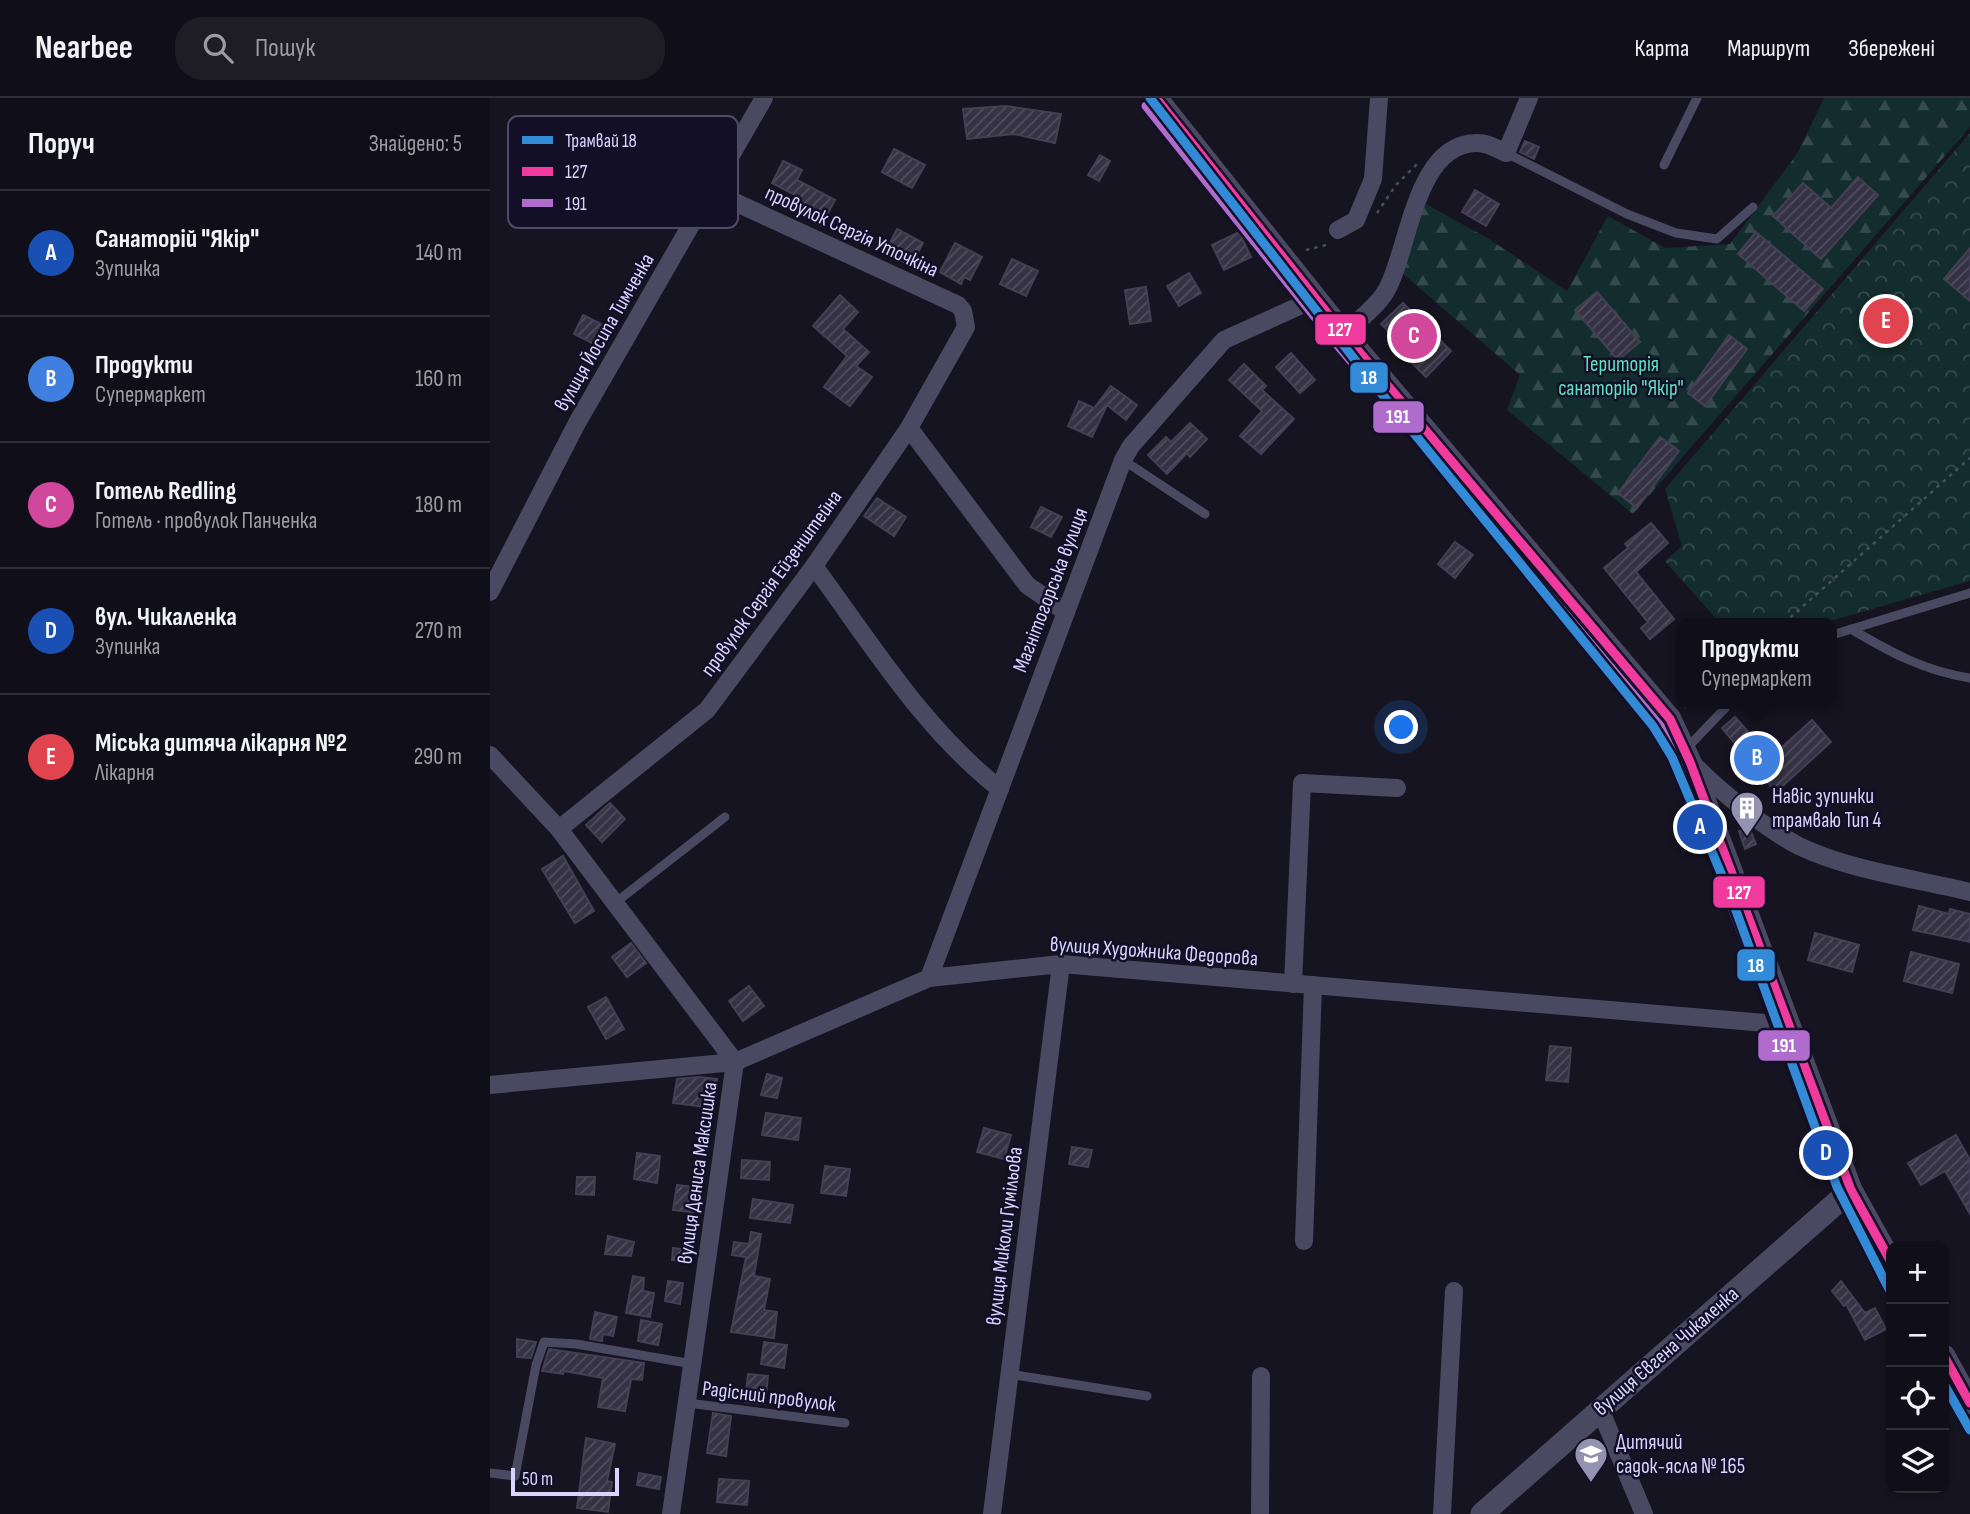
<!DOCTYPE html>
<html lang="uk">
<meta charset="utf-8">
<style>
:root{--surface:#100f19;--page:#1e1d26;--text:#f1f3f6;--muted:#9c9ca2;--line:#302f38;--accent:#9591b1}
body{margin:0;font-family:"Sofia Sans Condensed",sans-serif;background:var(--page);color:var(--text)}
.controls{position:absolute;right:21px;bottom:21px;display:grid;overflow:hidden;border-radius:14px;box-shadow:0 2px 5px #0004}
.controls button{width:63px;height:63px;display:grid;place-items:center;padding:0;border:0;border-bottom:2px solid var(--line);background:var(--surface);color:var(--text);font:35px sans-serif}
.scale{position:absolute;left:21px;bottom:18px;width:108px;box-sizing:border-box;padding-left:7px;border:4px solid #d9d4ff;border-top:0;font-size:19px;line-height:24px;white-space:nowrap;color:#d9d4ff;-webkit-text-stroke:5px #130f26;paint-order:stroke}
.you{position:absolute;left:912px;top:630px;width:24px;height:24px;margin:-18px;border:5px solid #fff;border-radius:50%;background:#1a73e8;box-shadow:0 0 0 10px #1a73e833}
.badge{display:grid;place-items:center;width:46px;height:46px;border-radius:50%;background:var(--accent);color:#fff;font-size:23px;font-weight:700}
.pin{position:absolute;translate:-50% -50%;border:4px solid #fff;box-shadow:0 2px 7px #0006}
.popup{position:absolute;left:1186px;top:520px;width:161px;height:91px;box-sizing:border-box;display:grid;place-content:center;border-radius:14px;background:var(--surface);filter:drop-shadow(0 2px 5px #0005);font-size:23px;white-space:nowrap;color:var(--muted)}
.popup b{font-size:26px;color:var(--text)}
.popup::after{content:'';position:absolute;left:50%;top:100%;margin-left:-14px;border:14px solid transparent;border-top-color:var(--surface)}
.list{margin:0;padding:0;list-style:none}
h2{display:flex;justify-content:space-between;align-items:center;height:91px;margin:0;padding:0 28px;font-size:30px}
h2 small{font-size:23px;font-weight:400;color:var(--muted)}
.list li{display:grid;grid-template-columns:46px 1fr auto;gap:21px;align-items:center;box-sizing:border-box;height:126px;padding:0 28px;border-top:2px solid var(--line)}
.list b{display:block;font-size:26px;white-space:nowrap}
.list p{margin:0;font-size:23px;white-space:nowrap;color:var(--muted)}
.list em{font-size:23px;font-style:normal;color:var(--muted)}
.icon{flex:none;width:38px;height:38px;fill:none;stroke:currentColor;stroke-width:2;stroke-linecap:round;stroke-linejoin:round}
.map{position:relative;flex:none;width:1480px;height:1416px;overflow:hidden}
header{display:flex;align-items:center;gap:42px;box-sizing:border-box;height:98px;padding:0 35px;background:var(--surface);border-bottom:2px solid var(--line)}
header strong{font-size:33px}
nav{display:flex;gap:38px;margin-inline-start:auto;font-size:24px}
.search{width:490px;height:63px;background:var(--page);display:flex;align-items:center;gap:18px;box-sizing:border-box;padding:0 24px;border-radius:28px;color:var(--muted);font-size:26px}
main{display:flex}
aside{flex:1;background:var(--surface)}
.map>svg:first-child{display:block}
.forest{fill:url(#forest-firs)}
.park{fill:url(#park-crowns)}
.building{fill:url(#building-hatch);stroke:#433f54;stroke-width:2}
.lines{fill:none;stroke-linecap:round;stroke-linejoin:round}
.path{stroke:#44505f;stroke-width:2.5;stroke-dasharray:3.5 5;stroke-linecap:butt}
.service{stroke:#4a4962;stroke-width:9}
.minor{stroke:#4a4962;stroke-width:18}
.tertiary{stroke:#4a4962;stroke-width:23}
.tram{stroke:#43596b;stroke-width:2}
.bus-1-casing{stroke:#130f26;stroke-width:14}
.bus-2-casing{stroke:#130f26;stroke-width:14}
.bus-1{stroke:#f13a9d;stroke-width:9}
.bus-2{stroke:#b06ccc;stroke-width:9}
.tram-1-casing{stroke:#130f26;stroke-width:14}
.tram-1{stroke:#338bd7;stroke-width:9}
.labels{text-anchor:middle;stroke-width:5;stroke-linejoin:round;paint-order:stroke}
.street-label{font-size:21px;fill:#d9d4ff;stroke:#130f26}
.park-label{font-size:21px;fill:#5fe0c0;stroke:#130f26}
.poi-label{font-size:21px;fill:#d9d4ff;stroke:#130f26;text-anchor:start}
.key{fill:#130f26;stroke:#4e4a67;stroke-width:2}
.key-label{font-size:19px;fill:#d9d4ff}
.line-badge{stroke:#130f26;stroke-width:2.5}
.badge-label{font-size:19px;text-anchor:middle;font-weight:bold;fill:#fff}
</style>
<header>
<strong>Nearbee</strong>
<div class="search"><svg class="icon" aria-label="search" viewBox="0 0 24 24"><circle cx="10" cy="10" r="6"/><path d="M15 15l6 6"/></svg>Пошук</div>
<nav><a>Карта</a><a>Маршрут</a><a>Збережені</a></nav>
</header>
<main>
<aside>
<h2>Поруч<small>Знайдено: 5</small></h2>
<ul class="list">
<li><span class="badge" style="background:#1a4fb4">A</span><div><b>Санаторій &quot;Якір&quot;</b><p>Зупинка</p></div><em>140 m</em></li>
<li><span class="badge" style="background:#3f7fe0">B</span><div><b>Продукти</b><p>Супермаркет</p></div><em>160 m</em></li>
<li><span class="badge" style="background:#d1479c">C</span><div><b>Готель Redling</b><p>Готель · провулок Панченка</p></div><em>180 m</em></li>
<li><span class="badge" style="background:#1a4fb4">D</span><div><b>вул. Чикаленка</b><p>Зупинка</p></div><em>270 m</em></li>
<li><span class="badge" style="background:#e0444e">E</span><div><b>Міська дитяча лікарня №2</b><p>Лікарня</p></div><em>290 m</em></li>
</ul>
</aside>
<div class="map">
<svg width="1480" height="1416" viewBox="0 0 1480 1416">
<defs>
<pattern id="forest-firs" width="22" height="20" patternUnits="userSpaceOnUse" patternTransform="scale(1.75)"><rect width="22" height="20" fill="#132c2d"/><path d="M5 1l3.5 6h-7zM16 11l3.5 6h-7z" fill="#354a4c"/></pattern>
<pattern id="park-crowns" width="20" height="18" patternUnits="userSpaceOnUse" patternTransform="scale(1.75)"><rect width="20" height="18" fill="#132c2d"/><path d="M2 6a3 3 0 1 1 6 0M12 15a3 3 0 1 1 6 0" fill="none" stroke="#354a4c"/></pattern>
<pattern id="building-hatch" width="6" height="6" patternUnits="userSpaceOnUse" patternTransform="scale(1.75)"><rect width="6" height="6" fill="#343243"/><path d="M-1 1l2-2M0 6l6-6M5 7l2-2" fill="none" stroke="#514f5f"/></pattern>
</defs>
<rect width="100%" height="100%" fill="#161421"/>
<path class="forest" d="M1334,0h146v29l-337,387 -126,-104 13,-35 -126,-109 32,-62 63,35 78,52 41,-75 57,32 65,-4 67,-90z"/>
<path class="park" d="M1480,35v448l-147,42h-103l-55,-62 17,-15 -17,-57z"/>
<g class="building">
<path d="M516,8l55,8 -6,29 -41,-9 -47,5 -4,-30z"/>
<path d="M1035,43l14,6 -5,12 -14,-7z"/>
<path d="M404,51l31,16 -13,23 -30,-16z"/>
<path d="M610,57l10,6 -11,20 -11,-6z"/>
<path d="M293,63l19,9 -5,10 38,20 -14,26 -27,-15 7,-13 -29,-15z"/>
<path d="M1368,79l20,18 -57,64 -48,-43 30,-33 28,25z"/>
<path d="M985,92l24,14 -13,22 -24,-14z"/>
<path d="M407,131l26,14 -12,23 -26,-14z"/>
<path d="M749,134l12,25 -27,13 -12,-25z"/>
<path d="M1266,134l67,57 -19,22 -66,-57z"/>
<path d="M465,145l27,14 -12,23 -6,-3 -3,7 -21,-12z"/>
<path d="M1480,150v53l-26,-22z"/>
<path d="M522,161l26,12 -12,25 -26,-12z"/>
<path d="M699,175l12,20 -22,13 -12,-20z"/>
<path d="M656,189l5,34 -21,3 -5,-34z"/>
<path d="M1107,194l43,50 -22,18 -43,-50z"/>
<path d="M350,197l18,17 -15,17 26,23 -13,14 16,11 -22,29 -26,-19 23,-31 -34,-30z"/>
<path d="M913,205l48,48 -25,26 -25,-25 3,-5 -23,-23z"/>
<path d="M93,217l20,10 -9,19 -20,-10z"/>
<path d="M1239,237l18,14 -42,57 -17,-13z"/>
<path d="M801,255l24,27 -15,13 -24,-26z"/>
<path d="M754,266l22,22 -4,4 32,29 -33,35 -21,-18 22,-25 -33,-31z"/>
<path d="M621,288l26,19 -11,15 -19,-15 -15,32 -24,-11 11,-25 15,7z"/>
<path d="M700,325l17,16 -17,18 -3,-4 -20,21 -19,-19 18,-18 5,5z"/>
<path d="M1170,339l19,14 -42,57 -19,-15z"/>
<path d="M387,400l29,19 -12,19 -30,-20z"/>
<path d="M551,409l21,10 -11,20 -20,-10z"/>
<path d="M1161,425l17,20 -32,29 38,47 -24,20 -9,-11 7,-6 -44,-54 24,-20 -3,-4z"/>
<path d="M965,444l18,13 -18,23 -17,-14z"/>
<path d="M1245,619l36,40 41,-37 19,22 -55,50 -54,-64z"/>
<path d="M120,705l15,16 -23,23 -16,-17z"/>
<path d="M1259,729l7,17 -11,5 -6,-18z"/>
<path d="M73,758l31,55 -19,12 -33,-54z"/>
<path d="M1429,808l30,8 1,-5 20,5v28l-57,-12z"/>
<path d="M1325,835l44,12 -7,27 -44,-12z"/>
<path d="M141,845l15,20 -19,14 -15,-20z"/>
<path d="M1421,854l48,12 -7,29 -48,-12z"/>
<path d="M259,888l15,20 -21,15 -14,-20z"/>
<path d="M116,899l18,32 -18,10 -18,-32z"/>
<path d="M1060,948l21,2 -3,34 -22,-2z"/>
<path d="M277,976l15,4 -5,20 -16,-3z"/>
<path d="M209,979l18,2 -4,29 -40,-5 4,-24z"/>
<path d="M276,1015l35,5 -3,22 -36,-5z"/>
<path d="M494,1030l27,7 -7,24 -27,-7z"/>
<path d="M1466,1037l14,25v54l-25,-43 -24,14 -13,-22z"/>
<path d="M582,1049l20,3 -4,17 -19,-3z"/>
<path d="M147,1055l23,3 -3,27 -23,-4z"/>
<path d="M252,1062l28,2 -1,18 -28,-2z"/>
<path d="M335,1068l25,3 -4,27 -25,-3z"/>
<path d="M87,1079h18l-1,18 -18,-1z"/>
<path d="M187,1087l18,2 -1,4 5,1 -3,21 -23,-3z"/>
<path d="M263,1101l40,6 -3,18 -40,-5z"/>
<path d="M261,1134l10,2 -7,42 16,3 -6,31 13,2 -3,26 -43,-6 15,-75 -14,-2 2,-13 15,2z"/>
<path d="M118,1138l26,6 -3,14 -26,-2z"/>
<path d="M183,1150l16,2 -1,11 -16,-1z"/>
<path d="M143,1178l11,2 -1,13 11,2 -4,24 -24,-4z"/>
<path d="M178,1183l15,2 -3,21 -15,-3z"/>
<path d="M1351,1183l24,32 10,-5 11,21 -21,11 -19,-36 -2,2 -12,-15z"/>
<path d="M105,1214l22,5 -4,19 -10,-2 -1,7 -12,-2z"/>
<path d="M151,1222l21,4 -4,21 -20,-4z"/>
<path d="M27,1241l19,3 -5,16 -14,-1z"/>
<path d="M274,1244l23,3 -3,23 -23,-4z"/>
<path d="M59,1251l95,14 -2,17 -11,-1 -6,32 -27,-4 5,-29 -39,-7 -1,3 -21,-3z"/>
<path d="M258,1276l20,2 -3,28 -20,-2z"/>
<path d="M223,1315l18,3 -5,40 -19,-3z"/>
<path d="M96,1340l29,6 -8,37 5,1 -4,30 -31,-4z"/>
<path d="M149,1375l22,4 -2,12 -22,-4z"/>
<path d="M229,1381l30,2 -2,24 -30,-3z"/>
</g>
<g class="lines">
<g class="path">
<path d="M887,115l19,-28 21,-21"/>
<path d="M816,152l24,-6"/>
<path d="M1294,525l186,-165"/>
<path d="M1194,610l5,-4"/>
</g>
<g class="service">
<path d="M1016,55l121,61 49,19 41,6 36,-32"/>
<path d="M1174,67l33,-67"/>
<path d="M633,362l82,54"/>
<path d="M1361,531c39,23 73,42 119,49"/>
<path d="M1342,537l138,-42"/>
<path d="M1197,650l42,-44"/>
<path d="M125,805l110,-86"/>
<path d="M519,1276l138,22"/>
<path d="M198,1305l157,20"/>
<path d="M0,1375l25,3 21,-111 8,-23 32,2 117,20"/>
</g>
<g class="minor">
<path d="M848,132l18,-10 17,-41 6,-81"/>
<path d="M854,236c13,-13 33,-27 42,-43 23,-39 28,-147 90,-148 10,-1 21,6 30,10l23,-55"/>
<path d="M419,330l118,157 39,27"/>
<path d="M324,468c57,77 110,164 186,223"/>
<path d="M0,494l87,-169 187,-325"/>
<path d="M0,657l69,74 176,233 -64,452"/>
<path d="M1203,666c28,28 71,64 106,82 49,24 118,33 171,46"/>
<path d="M69,731l148,-119 107,-144 95,-138 57,-101 -3,-16 -5,-6 -245,-113"/>
<path d="M439,880l194,-518 8,-14 93,-106 93,-42"/>
<path d="M803,886l9,-201 95,5"/>
<path d="M0,987l245,-23 194,-84 132,-14 729,61"/>
<path d="M814,1143l9,-256"/>
<path d="M1110,1311l44,105"/>
<path d="M502,1416l69,-550"/>
<path d="M770,1416l1,-138"/>
<path d="M952,1416l12,-223"/>
</g>
<g class="tertiary">
<path d="M666,0l188,236 326,385 20,43 161,428 40,72"/>
<path d="M1454,1258l26,47"/>
<path d="M992,1416l369,-324"/>
</g>
<path class="tram" d="M1241,799c3,45 21,88 45,125"/>
<defs>
<g id="bus-1">
<path d="M666,0l188,236 326,385 20,43 161,428 40,72"/>
<path d="M1454,1258l26,47"/>
</g>
<path id="bus-2" d="M656,8l189,236 325,384 19,41 161,427 40,74"/>
</defs>
<use href="#bus-1" class="bus-1-casing"/>
<use href="#bus-2" class="bus-2-casing"/>
<use href="#bus-1" class="bus-1"/>
<use href="#bus-2" class="bus-2"/>
<defs>
<g id="tram-1">
<path d="M660,0l227,290 276,338 19,31 59,140 106,290 54,106"/>
<path d="M1454,1286l26,46"/>
</g>
</defs>
<use href="#tram-1" class="tram-1-casing"/>
<use href="#tram-1" class="tram-1"/>
</g>
<defs>
<symbol id="building-pin" viewBox="-11 -11 22 30"><path d="M0 17L-7.5 6A9.5 9.5 0 1 1 7.5 6Z" fill="#9591b1" stroke="#130f26"/><path d="M-4-6H4V6H1V3H-1V6H-4ZM-2.5-4.3h1.7v1.8h-1.7ZM.8-4.3h1.7v1.8H.8ZM-2.5-1h1.7V.8h-1.7ZM.8-1h1.7V.8H.8Z" fill="#fff"/></symbol>
<symbol id="school-pin" viewBox="-11 -11 22 30"><path d="M0 17L-7.5 6A9.5 9.5 0 1 1 7.5 6Z" fill="#9591b1" stroke="#130f26"/><path d="M0-5L7-2L0 1L-7-2ZM-4 1L0 2.5L4 1V4Q0 6-4 4Z" fill="#fff"/></symbol>
</defs>
<g fill-rule="evenodd">
<use href="#building-pin" x="1238" y="691" width="38" height="52"/>
<use href="#school-pin" x="1082" y="1337" width="38" height="52"/>
</g>
<g class="labels">
<g class="street-label">
<text transform="translate(362 133) rotate(25)" y="7">провулок Сергія Уточкіна</text>
<text transform="translate(114 234) rotate(-60)" y="7">вулиця Йосипа Тимченка</text>
<text transform="translate(281 485) rotate(-54)" y="7">провулок Сергія Ейзенштейна</text>
<text transform="translate(560 492) rotate(-69)" y="7">Магнітогорська вулиця</text>
<text transform="translate(664 853) rotate(4)" y="7">вулиця Художника Федорова</text>
<text transform="translate(207 1075) rotate(-82)" y="7">вулиця Дениса Максишка</text>
<text transform="translate(514 1138) rotate(-83)" y="7">вулиця Миколи Гумільова</text>
<text transform="translate(1176 1253) rotate(-41)" y="7">вулиця Євгена Чикаленка</text>
<text transform="translate(279 1298) rotate(7)" y="7">Радісний провулок</text>
</g>
<g class="park-label">
<text x="1131" y="273">Територія<tspan x="1131" dy="24">санаторію "Якір"</tspan></text>
</g>
<g class="poi-label">
<text x="1282" y="705">Навіс зупинки<tspan x="1282" dy="24">трамваю Тип 4</tspan></text>
<text x="1126" y="1351">Дитячий<tspan x="1126" dy="24">садок-ясла № 165</tspan></text>
</g>
</g>
<rect x="18" y="18" width="230" height="112" rx="10" class="key"/>
<rect x="32" y="38" width="31" height="8" fill="#338bd7"/>
<rect x="32" y="69" width="31" height="9" fill="#f13a9d"/>
<rect x="32" y="101" width="31" height="8" fill="#b06ccc"/>
<g class="key-label">
<text x="75" y="49">Трамвай 18</text>
<text x="75" y="80">127</text>
<text x="75" y="112">191</text>
</g>
<g class="line-badge">
<rect x="824" y="215" width="53" height="33" rx="7" fill="#f13a9d"/>
<rect x="859" y="263" width="40" height="33" rx="7" fill="#338bd7"/>
<rect x="882" y="302" width="53" height="34" rx="7" fill="#b06ccc"/>
<rect x="1222" y="777" width="54" height="34" rx="7" fill="#f13a9d"/>
<rect x="1246" y="850" width="40" height="34" rx="7" fill="#338bd7"/>
<rect x="1267" y="931" width="54" height="33" rx="7" fill="#b06ccc"/>
</g>
<g class="badge-label">
<text x="850" y="238">127</text>
<text x="879" y="286">18</text>
<text x="908" y="325">191</text>
<text x="1249" y="801">127</text>
<text x="1266" y="874">18</text>
<text x="1294" y="954">191</text>
</g>
</svg>
<div class="controls">
<button>+</button>
<button>−</button>
<button><svg class="icon" aria-label="locate" viewBox="0 0 24 24"><circle cx="12" cy="12" r="6"/><path d="M12 2v4M12 18v4M2 12h4M18 12h4"/></svg></button>
<button><svg class="icon" aria-label="layers" viewBox="0 0 24 24"><path d="M12 4l9 5-9 5-9-5zM3 14l9 5 9-5"/></svg></button>
</div>
<div class="scale">50 m</div>
<div class="you"></div>
<div class="pin badge" style="left:1210px;top:729px;background:#1a4fb4">A</div>
<div class="pin badge" style="left:1267px;top:660px;background:#3f7fe0">B</div>
<div class="popup"><b>Продукти</b>Супермаркет</div>
<div class="pin badge" style="left:924px;top:238px;background:#d1479c">C</div>
<div class="pin badge" style="left:1336px;top:1055px;background:#1a4fb4">D</div>
<div class="pin badge" style="left:1396px;top:223px;background:#e0444e">E</div>
</div>
</main>
